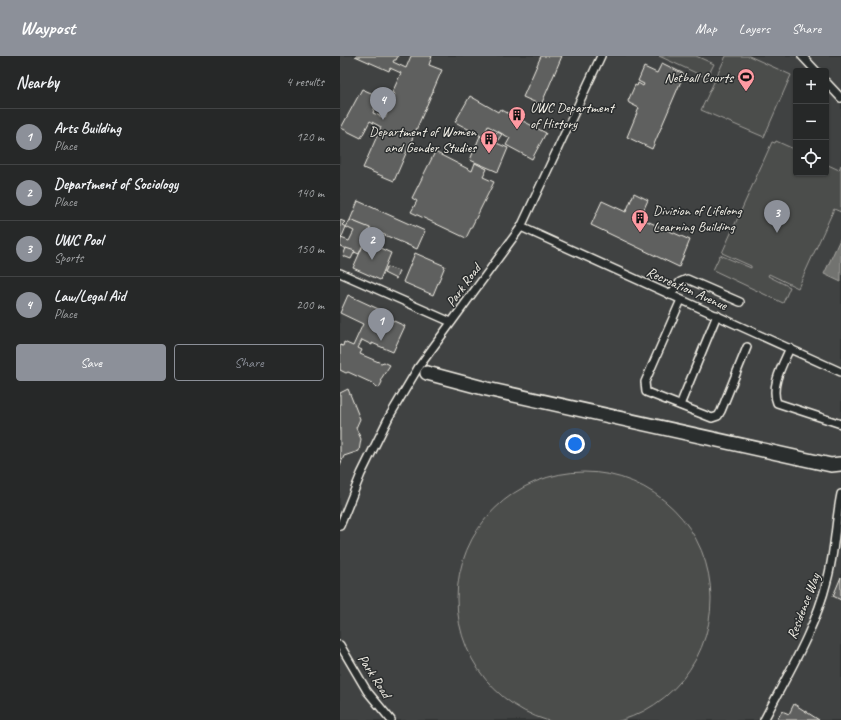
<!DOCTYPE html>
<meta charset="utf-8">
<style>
:root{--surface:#262828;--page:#2e3030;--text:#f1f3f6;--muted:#a4a6a8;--line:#424445;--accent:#8c9099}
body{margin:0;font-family:Caveat,sans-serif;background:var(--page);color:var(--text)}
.controls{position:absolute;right:12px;top:12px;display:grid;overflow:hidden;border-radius:4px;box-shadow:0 1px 3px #0004}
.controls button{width:36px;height:36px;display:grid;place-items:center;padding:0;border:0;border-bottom:1px solid var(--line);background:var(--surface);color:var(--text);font:20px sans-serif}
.you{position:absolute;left:235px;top:388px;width:14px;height:14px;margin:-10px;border:3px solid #fff;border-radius:50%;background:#1a73e8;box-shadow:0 0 0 6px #1a73e833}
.badge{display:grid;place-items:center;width:26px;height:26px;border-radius:50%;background:var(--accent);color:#fff;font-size:13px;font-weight:700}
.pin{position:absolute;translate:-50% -33px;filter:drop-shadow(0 1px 2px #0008)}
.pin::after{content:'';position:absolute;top:21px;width:14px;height:12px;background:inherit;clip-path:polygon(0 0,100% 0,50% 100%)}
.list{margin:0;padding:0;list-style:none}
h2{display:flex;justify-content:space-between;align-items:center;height:52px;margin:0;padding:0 16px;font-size:17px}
h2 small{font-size:13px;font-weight:400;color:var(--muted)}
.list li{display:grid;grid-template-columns:26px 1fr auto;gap:12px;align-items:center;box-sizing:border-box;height:56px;padding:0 16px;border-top:1px solid var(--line)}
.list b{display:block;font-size:15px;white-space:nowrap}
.list p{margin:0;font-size:13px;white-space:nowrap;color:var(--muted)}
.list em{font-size:13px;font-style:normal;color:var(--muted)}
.actions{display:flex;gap:8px;padding:12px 16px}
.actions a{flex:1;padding:9px 0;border:1px solid var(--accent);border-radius:4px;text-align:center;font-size:14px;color:var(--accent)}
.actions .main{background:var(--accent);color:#fff}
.icon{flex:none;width:22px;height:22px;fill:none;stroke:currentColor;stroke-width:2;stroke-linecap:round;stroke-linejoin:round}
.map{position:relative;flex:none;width:501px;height:664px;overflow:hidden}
header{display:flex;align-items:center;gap:24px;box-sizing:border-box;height:56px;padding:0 20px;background:var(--accent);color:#fff}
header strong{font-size:19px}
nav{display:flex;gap:22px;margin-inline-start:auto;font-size:14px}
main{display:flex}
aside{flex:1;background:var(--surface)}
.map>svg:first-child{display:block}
.built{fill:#404242;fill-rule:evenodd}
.green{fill:#4b4d4c;stroke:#a09f9a}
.water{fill:#727370;stroke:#a6a5a0}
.building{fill:#5f605f;stroke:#f4f1e8}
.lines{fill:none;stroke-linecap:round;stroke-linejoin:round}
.lane-casing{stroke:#f4f1e8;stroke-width:10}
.street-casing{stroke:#f4f1e8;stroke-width:16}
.lane{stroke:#2a2d2e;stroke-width:7}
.street{stroke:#2a2d2e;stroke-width:13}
.labels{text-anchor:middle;stroke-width:3;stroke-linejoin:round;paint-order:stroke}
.poi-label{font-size:14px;fill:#f4f1e8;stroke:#2a2d2e;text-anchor:end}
.street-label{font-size:14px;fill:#f4f1e8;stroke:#2a2d2e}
</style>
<header>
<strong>Waypost</strong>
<nav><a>Map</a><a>Layers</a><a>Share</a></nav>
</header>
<main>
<aside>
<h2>Nearby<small>4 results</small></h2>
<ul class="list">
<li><span class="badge">1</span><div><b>Arts Building</b><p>Place</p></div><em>120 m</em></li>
<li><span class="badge">2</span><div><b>Department of Sociology</b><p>Place</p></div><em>140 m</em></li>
<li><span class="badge">3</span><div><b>UWC Pool</b><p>Sports</p></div><em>150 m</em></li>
<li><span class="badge">4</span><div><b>Law/Legal Aid</b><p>Place</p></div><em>200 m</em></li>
</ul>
<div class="actions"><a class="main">Save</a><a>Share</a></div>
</aside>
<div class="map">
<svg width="501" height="664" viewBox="0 0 501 664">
<rect width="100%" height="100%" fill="#323535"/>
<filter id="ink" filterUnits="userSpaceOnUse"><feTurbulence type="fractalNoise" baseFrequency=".025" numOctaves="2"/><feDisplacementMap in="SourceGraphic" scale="8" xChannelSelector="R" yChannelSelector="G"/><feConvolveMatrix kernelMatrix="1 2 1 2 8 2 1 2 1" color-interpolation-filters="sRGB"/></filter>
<g filter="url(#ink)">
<path class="built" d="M0,0h501v664h-501zM456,15h30v102h-30z"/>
<g class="green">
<path d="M319,0h37l18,8 -7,14z"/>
<path d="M386,0h23l42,19 -27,62 -63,-27z"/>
<path d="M436,85l20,9v23h30v-9l13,6 2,-5v47l-7,-3 -36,79 -29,-14 -1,2 22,11 -7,16 -70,-33 7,-15 31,13v-2l-29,-13 50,-111 3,1z"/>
<circle cx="244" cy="543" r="127"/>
</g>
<path class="water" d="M501,181v45l-17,-8z"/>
<g class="building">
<path d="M15,0h43l-2,4h-2l-1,2 13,6 5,-12h21l-3,9 13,5 -48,111 -31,-13 18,-41 -11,-6 -9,17 -20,-10 21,-39 16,7 -5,17 12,5 10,-24 -3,-1 9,-20 -11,-5 -1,3z"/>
<path d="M201,0h21l-21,49 -18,-8z"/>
<path d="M322,7l22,11 -32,75 -25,-12 12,-29 -10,-5 -1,-2 7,-16 2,1 1,-3 5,3 1,-2 -6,-3 6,-14 13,6z"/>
<path d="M130,40l28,16 2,-3 46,24 -14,26 -26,-14 4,-7 -22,-12 -5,11 -28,-15z"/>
<path d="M157,76l5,2 -6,9 -4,-2z"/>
<path d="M140,80l28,12 -10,24 -28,-12z"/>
<path d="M95,96l37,19 3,-8 12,6 -4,8 11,5 -28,56 -55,-26 6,-11 -5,-3z"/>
<path d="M294,137l14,7 -8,18 50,22 -11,27 -88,-42 11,-24 24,11z"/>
<path d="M18,145l67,30 -8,18 -67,-29z"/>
<path d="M0,164l5,2 -3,3 4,2 -6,14z"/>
<path d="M10,164l20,8 -11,26 -19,-8 1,-8 8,3 5,-10 -8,-4z"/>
<path d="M25,185l26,12 -11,27 -27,-12z"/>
<path d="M6,192l9,3 -4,8 -8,-3z"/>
<path d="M75,197l30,13 -12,29 -30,-13z"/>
<path d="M47,211l12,4 -3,8 -12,-6z"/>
<path d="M8,239l39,18 -2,4 20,9 -12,26 -21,-9v2l-10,-5 -4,8 4,2 -2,4 21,9 3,-1 6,3 -9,14 1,3 -3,6 -5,-3 -2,-2 -24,-11 -2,1 -6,-3v-25l3,1 1,-4 9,4 10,-22 -23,-11z"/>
<path d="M8,333l12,30 -4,9 5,11 -2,12 -15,5 -4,9v-72z"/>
<path d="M501,521v23l-8,-4z"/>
<path d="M454,648l25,16h-42l5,-9 7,3z"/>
</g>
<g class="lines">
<defs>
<g id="lane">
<path d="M462,0l14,15"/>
<path d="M486,26l15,16"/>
<path d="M181,171l320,145"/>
<path d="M0,217l111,49"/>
<path d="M330,239l10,-13 7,-3 53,23"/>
<path d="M341,244l-36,82 1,10 66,26 6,-2 3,-5 26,-64"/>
<path d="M450,292c-7,16 -20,38 -13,55l64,21"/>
<path d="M340,349l37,-90"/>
<path d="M0,470l21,-52 28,-57 29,-49 103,-141 80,-171"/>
<path d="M0,589l27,46 24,29"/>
<path d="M424,664c23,-45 51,-90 63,-139 8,-28 8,-58 14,-87"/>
</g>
<path id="street" d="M87,317l60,16 344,76 9,-1"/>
</defs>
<use href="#lane" class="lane-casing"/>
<use href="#street" class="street-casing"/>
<use href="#lane" class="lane"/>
<use href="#street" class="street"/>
</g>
</g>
<defs>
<symbol id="stadium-pin" viewBox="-11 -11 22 30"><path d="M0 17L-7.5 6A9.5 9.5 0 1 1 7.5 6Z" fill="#ff9aa2" stroke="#2a2d2e"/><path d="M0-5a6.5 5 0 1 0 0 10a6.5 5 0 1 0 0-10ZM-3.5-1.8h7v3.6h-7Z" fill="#111"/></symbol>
<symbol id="building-pin" viewBox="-11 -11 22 30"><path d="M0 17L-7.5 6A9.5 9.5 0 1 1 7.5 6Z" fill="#ff9aa2" stroke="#2a2d2e"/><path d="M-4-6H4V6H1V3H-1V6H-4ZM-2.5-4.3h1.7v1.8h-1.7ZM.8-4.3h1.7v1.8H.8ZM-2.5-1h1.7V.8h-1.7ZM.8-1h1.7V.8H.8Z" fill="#111"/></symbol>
</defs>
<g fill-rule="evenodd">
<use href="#stadium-pin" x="396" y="11" width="20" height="27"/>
<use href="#building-pin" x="167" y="49" width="20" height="27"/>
<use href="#building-pin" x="139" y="73" width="20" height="27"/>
<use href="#building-pin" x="290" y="152" width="20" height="27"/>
</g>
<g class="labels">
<g class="poi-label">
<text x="393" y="26">Netball Courts</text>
<text x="190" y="56" text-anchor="start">UWC Department<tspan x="190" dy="16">of History</tspan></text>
<text x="136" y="80">Department of Women<tspan x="136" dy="16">and Gender Studies</tspan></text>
<text x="313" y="159" text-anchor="start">Division of Lifelong<tspan x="313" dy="16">Learning Building</tspan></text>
</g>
<g class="street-label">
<text transform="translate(123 229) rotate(-54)" y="5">Park Road</text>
<text transform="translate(347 232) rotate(24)" y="5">Recreation Avenue</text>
<text transform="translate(463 550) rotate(-69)" y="5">Residence Way</text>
<text transform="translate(35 620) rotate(57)" y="5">Park Road</text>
</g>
</g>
</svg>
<div class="controls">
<button>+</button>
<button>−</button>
<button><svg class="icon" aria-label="locate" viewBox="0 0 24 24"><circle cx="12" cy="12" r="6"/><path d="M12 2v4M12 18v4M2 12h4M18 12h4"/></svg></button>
</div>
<div class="you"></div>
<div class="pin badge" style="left:41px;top:285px">1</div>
<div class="pin badge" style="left:32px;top:204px">2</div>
<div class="pin badge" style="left:437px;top:177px">3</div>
<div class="pin badge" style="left:43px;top:64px">4</div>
</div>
</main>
